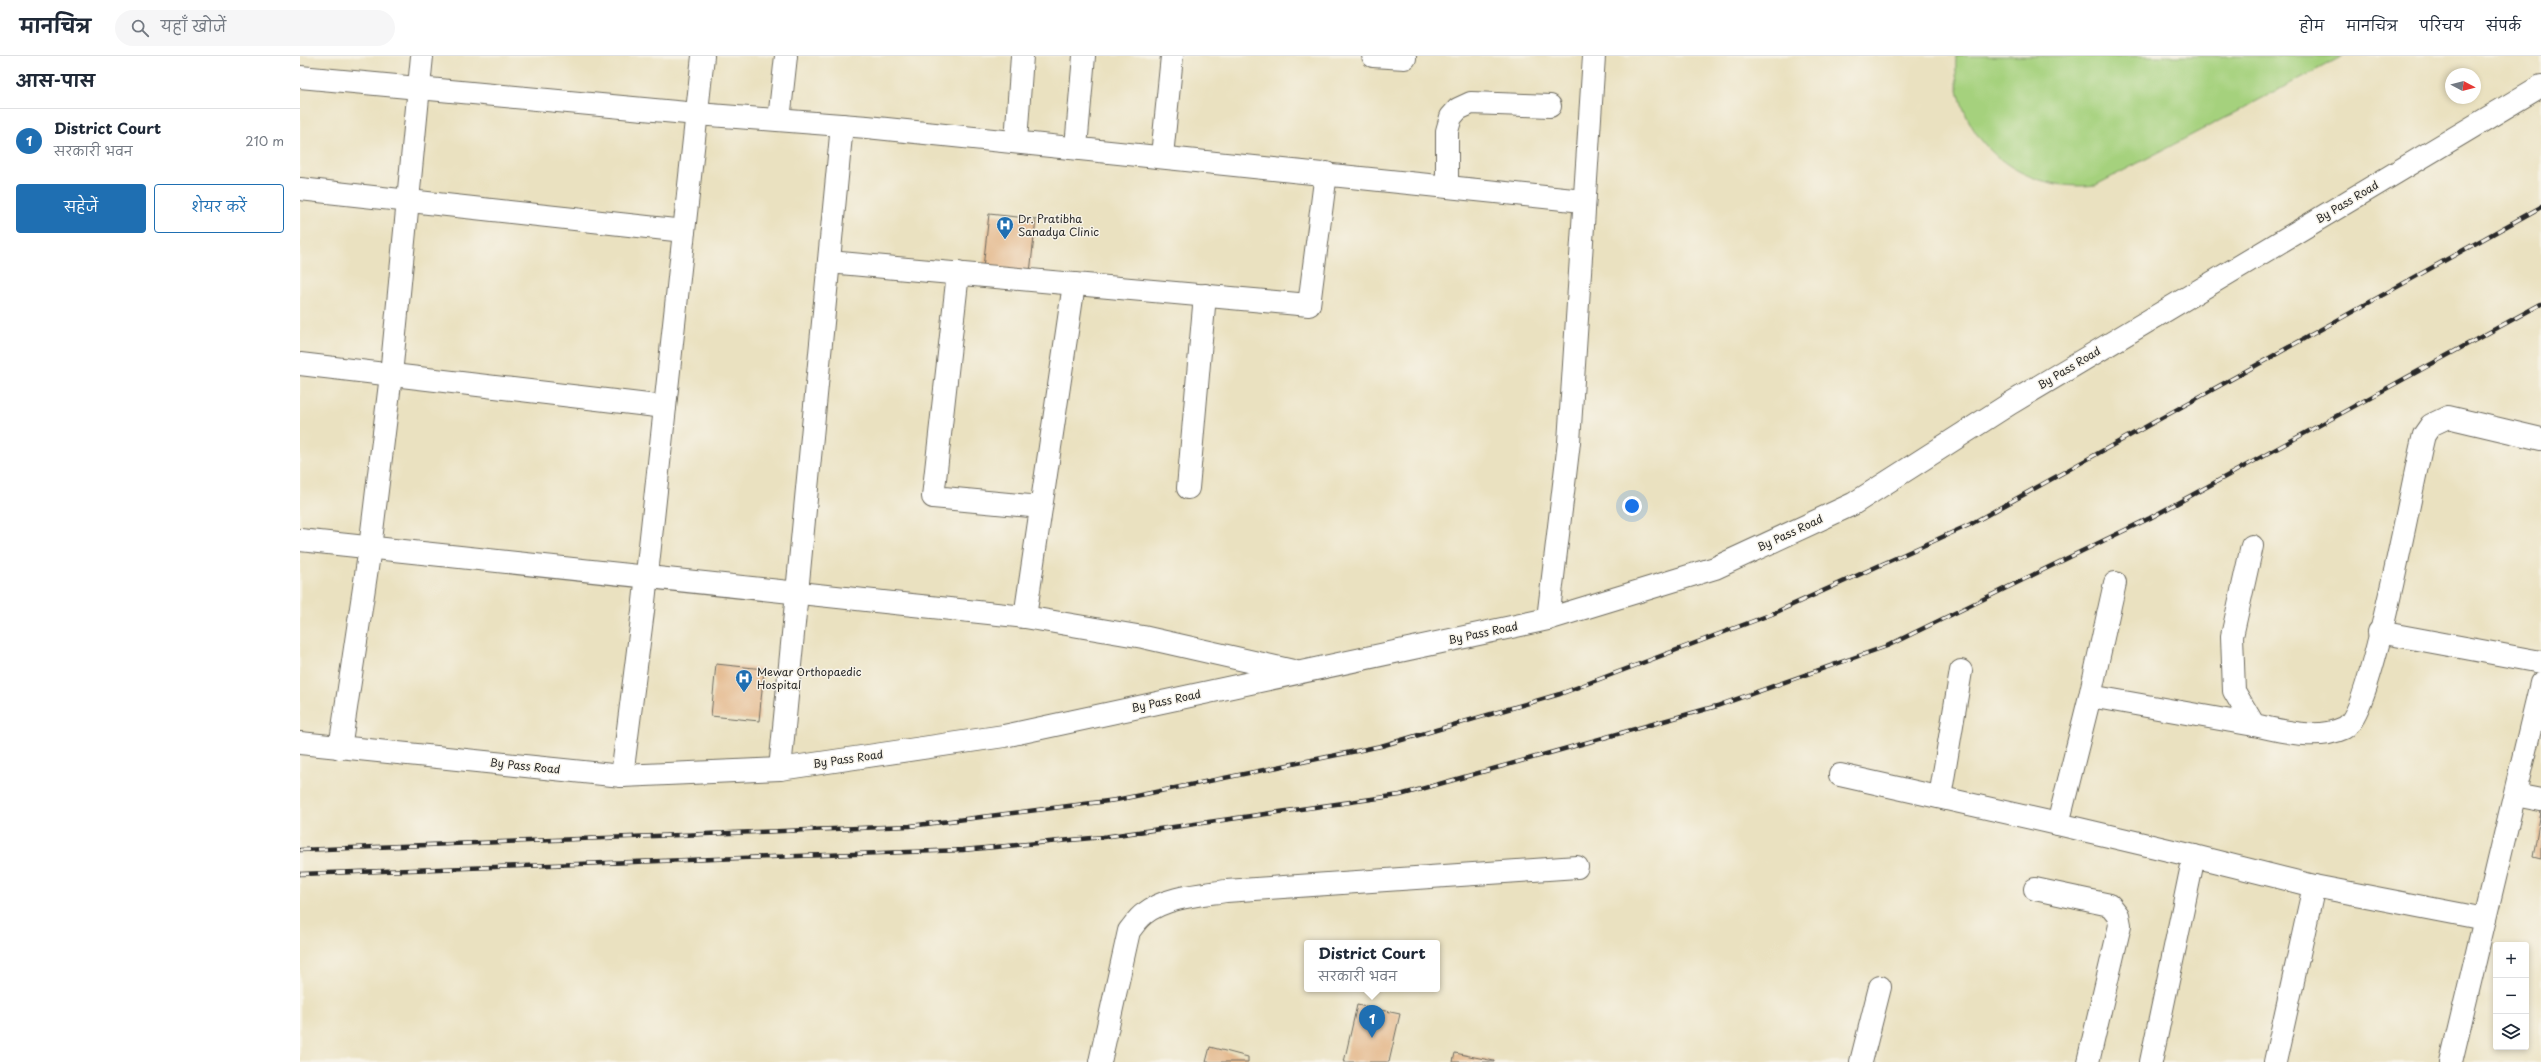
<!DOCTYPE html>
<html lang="hi">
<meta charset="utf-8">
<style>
:root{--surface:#fff;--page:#f6f6f7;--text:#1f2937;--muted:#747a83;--line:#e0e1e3;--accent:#1f6fb2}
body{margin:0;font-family:"Playpen Sans","Playpen Sans Deva",sans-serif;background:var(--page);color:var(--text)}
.controls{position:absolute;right:12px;bottom:12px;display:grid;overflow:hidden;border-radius:4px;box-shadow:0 2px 6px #0003}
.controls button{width:36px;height:36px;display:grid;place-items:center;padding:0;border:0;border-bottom:1px solid var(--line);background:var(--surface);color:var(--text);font:20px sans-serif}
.compass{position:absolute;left:2145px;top:12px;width:36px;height:36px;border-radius:50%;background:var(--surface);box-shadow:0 2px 6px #0003;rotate:97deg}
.you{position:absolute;left:1332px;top:450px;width:14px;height:14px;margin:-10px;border:3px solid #fff;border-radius:50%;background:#1a73e8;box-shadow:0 0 0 6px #1a73e833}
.badge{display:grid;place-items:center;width:26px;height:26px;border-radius:50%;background:var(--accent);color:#fff;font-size:13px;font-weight:700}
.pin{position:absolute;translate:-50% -33px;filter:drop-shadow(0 1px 2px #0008)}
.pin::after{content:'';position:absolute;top:21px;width:14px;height:12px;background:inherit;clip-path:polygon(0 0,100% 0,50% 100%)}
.popup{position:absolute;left:1004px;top:884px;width:136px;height:52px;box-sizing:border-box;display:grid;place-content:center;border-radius:4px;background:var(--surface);filter:drop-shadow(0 1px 3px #0005);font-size:13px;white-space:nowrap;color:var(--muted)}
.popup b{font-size:15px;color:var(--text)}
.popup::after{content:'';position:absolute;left:50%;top:100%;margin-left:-8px;border:8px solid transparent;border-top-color:var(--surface)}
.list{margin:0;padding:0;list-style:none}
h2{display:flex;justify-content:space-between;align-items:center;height:52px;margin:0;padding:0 16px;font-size:17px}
h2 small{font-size:13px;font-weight:400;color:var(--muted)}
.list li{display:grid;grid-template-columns:26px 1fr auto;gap:12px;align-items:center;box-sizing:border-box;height:64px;padding:0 16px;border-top:1px solid var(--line)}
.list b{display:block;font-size:15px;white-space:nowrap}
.list p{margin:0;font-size:13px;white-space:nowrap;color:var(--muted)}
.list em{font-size:13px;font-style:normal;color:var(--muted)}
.actions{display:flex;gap:8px;padding:12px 16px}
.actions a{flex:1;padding:9px 0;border:1px solid var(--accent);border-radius:4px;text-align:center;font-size:14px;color:var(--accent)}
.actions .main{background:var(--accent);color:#fff}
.icon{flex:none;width:22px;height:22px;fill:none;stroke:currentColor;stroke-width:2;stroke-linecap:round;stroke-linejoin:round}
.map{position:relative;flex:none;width:2241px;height:1006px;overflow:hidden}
header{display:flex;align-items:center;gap:24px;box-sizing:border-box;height:56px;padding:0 20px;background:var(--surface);border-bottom:1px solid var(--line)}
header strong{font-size:19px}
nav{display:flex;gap:22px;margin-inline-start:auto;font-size:14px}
.search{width:280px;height:36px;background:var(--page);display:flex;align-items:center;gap:10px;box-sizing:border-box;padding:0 14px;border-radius:22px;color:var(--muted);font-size:15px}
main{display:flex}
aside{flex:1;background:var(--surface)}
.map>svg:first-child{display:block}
.pitch{fill:#a5d17d;stroke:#687e54}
.building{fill:#e3b587}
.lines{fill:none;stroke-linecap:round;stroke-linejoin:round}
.minor-casing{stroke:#6e6b5f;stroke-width:24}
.minor{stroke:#fff;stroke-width:22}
.rail-casing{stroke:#2b2b2b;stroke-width:4.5}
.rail{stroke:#f7f3e8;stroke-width:3;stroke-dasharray:9;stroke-linecap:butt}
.labels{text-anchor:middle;stroke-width:3;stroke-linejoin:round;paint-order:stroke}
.street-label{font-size:11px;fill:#2b2b2b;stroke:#f7f3e8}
.poi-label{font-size:11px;fill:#2b2b2b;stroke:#f7f3e8;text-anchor:start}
</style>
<header>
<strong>मानचित्र</strong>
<div class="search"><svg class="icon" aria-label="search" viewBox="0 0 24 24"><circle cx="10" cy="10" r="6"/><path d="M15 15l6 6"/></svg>यहाँ खोजें</div>
<nav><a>होम</a><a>मानचित्र</a><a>परिचय</a><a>संपर्क</a></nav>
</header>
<main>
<aside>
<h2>आस-पास<small></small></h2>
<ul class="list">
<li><span class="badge">1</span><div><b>District Court</b><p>सरकारी भवन</p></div><em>210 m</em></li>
</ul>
<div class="actions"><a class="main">सहेजें</a><a>शेयर करें</a></div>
</aside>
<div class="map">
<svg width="2241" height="1006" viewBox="0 0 2241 1006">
<rect width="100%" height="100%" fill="#f7f3e8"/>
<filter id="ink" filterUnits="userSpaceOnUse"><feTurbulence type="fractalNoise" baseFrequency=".025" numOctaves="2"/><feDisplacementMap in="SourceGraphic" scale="8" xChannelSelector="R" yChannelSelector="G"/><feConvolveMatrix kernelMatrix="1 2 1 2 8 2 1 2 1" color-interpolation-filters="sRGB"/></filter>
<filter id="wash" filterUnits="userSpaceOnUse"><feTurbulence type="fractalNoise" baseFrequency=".012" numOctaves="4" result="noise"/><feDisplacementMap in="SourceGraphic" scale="16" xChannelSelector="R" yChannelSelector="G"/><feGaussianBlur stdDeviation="0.9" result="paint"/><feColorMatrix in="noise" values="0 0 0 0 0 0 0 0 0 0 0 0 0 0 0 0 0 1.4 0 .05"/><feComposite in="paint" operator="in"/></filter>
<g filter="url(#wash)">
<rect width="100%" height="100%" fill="#eae1c0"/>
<path class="pitch" d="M1656,0h387l-247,129c-79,9 -145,-48 -140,-129z"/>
<g id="blocks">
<g class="building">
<path d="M689,158l47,5 -6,54 -47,-5z"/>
<path d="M416,608l48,5 -5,52 -48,-5z"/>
<path d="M2241,756v47l-8,-2z"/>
<path d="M1057,949l43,9 -11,48h-45z"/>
<path d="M910,991l38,10v5h-42z"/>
<path d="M1155,997l39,8v1h-41z"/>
</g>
</g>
</g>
<g filter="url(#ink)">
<use href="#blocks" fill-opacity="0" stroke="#6e6b5f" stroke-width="1"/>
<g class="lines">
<defs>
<g id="minor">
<path d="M1073,0l32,2v-2"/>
<path d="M0,21l397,37 170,13 716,74"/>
<path d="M479,64l7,-64"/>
<path d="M716,85l6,-85"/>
<path d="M776,91l8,-91"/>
<path d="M862,100l10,-100"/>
<path d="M1147,130v-55l4,-14 7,-8 13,-6 79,3"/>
<path d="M0,133l384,42"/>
<path d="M529,206l480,43 17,-132"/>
<path d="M658,217l-25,224 108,10"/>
<path d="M0,308l365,43"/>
<path d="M888,432l17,-193"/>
<path d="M0,484l725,77 118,20 150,34"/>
<path d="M1952,490l-20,90 2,55 20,34c28,6 62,16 90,3 29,-14 68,-249 80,-293l7,-10 17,-8 93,22"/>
<path d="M725,561l49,-333"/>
<path d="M1248,563l21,-177 25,-386"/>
<path d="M2079,576l162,30"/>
<path d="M1790,640l25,-113"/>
<path d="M0,687l322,33 158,-7 224,-33 544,-117 167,-51 138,-64 158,-101 530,-317"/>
<path d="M40,692l30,-200 21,-173 31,-319"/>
<path d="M480,713l62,-644"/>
<path d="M1540,719l218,49"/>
<path d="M322,720l21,-165 60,-555"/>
<path d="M2215,739l26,5"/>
<path d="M1640,741l21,-126"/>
<path d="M1894,800l-136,-32 32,-128 164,29"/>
<path d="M1735,833l75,16 8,10 2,10 -32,137"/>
<path d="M800,1006l29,-131c5,-6 9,-13 15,-17 21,-17 55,-19 82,-23l351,-24"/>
<path d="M1561,1006l19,-75"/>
<path d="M1851,1006l43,-206 120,30"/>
<path d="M1975,1006l39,-176 171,33"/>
<path d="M2151,1006l90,-379"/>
</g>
</defs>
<use href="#minor" class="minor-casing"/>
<use href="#minor" class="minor"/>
<defs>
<g id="rail">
<path d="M0,794l610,-24 206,-26 265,-54 179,-52 212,-80 197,-89 572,-318"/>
<path d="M0,818l663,-24 140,-13 297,-42 317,-89 170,-60 263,-128 391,-214"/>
</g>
</defs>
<use href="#rail" class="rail-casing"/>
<use href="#rail" class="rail"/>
</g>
</g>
<defs>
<symbol id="hospital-pin" viewBox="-11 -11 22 30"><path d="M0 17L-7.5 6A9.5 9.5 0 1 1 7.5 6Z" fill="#1f6fb2" stroke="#f7f3e8"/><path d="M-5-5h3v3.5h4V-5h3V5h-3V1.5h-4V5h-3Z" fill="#fff"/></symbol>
</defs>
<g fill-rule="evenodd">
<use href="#hospital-pin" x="695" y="159" width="20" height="27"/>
<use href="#hospital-pin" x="434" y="612" width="20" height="27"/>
</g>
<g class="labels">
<g class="street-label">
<text transform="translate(2047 146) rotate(-31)" y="4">By Pass Road</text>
<text transform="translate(1769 312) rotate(-31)" y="4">By Pass Road</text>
<text transform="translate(1490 477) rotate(-25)" y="4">By Pass Road</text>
<text transform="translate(1183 577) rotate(-12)" y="4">By Pass Road</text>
<text transform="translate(866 645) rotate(-12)" y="4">By Pass Road</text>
<text transform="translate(548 703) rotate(-8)" y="4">By Pass Road</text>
<text transform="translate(225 710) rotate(6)" y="4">By Pass Road</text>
</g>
<g class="poi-label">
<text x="718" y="167">Dr. Pratibha<tspan x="718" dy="13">Sanadya Clinic</tspan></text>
<text x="457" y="620">Mewar Orthopaedic<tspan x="457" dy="13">Hospital</tspan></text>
</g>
</g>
</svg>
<div class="controls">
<button>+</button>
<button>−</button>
<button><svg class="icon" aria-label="layers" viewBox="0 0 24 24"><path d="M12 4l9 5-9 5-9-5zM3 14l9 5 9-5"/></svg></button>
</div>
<svg class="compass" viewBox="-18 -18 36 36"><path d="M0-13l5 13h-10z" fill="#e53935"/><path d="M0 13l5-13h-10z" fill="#747a83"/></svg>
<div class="you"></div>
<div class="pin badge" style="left:1072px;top:982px">1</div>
<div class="popup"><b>District Court</b>सरकारी भवन</div>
</div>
</main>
